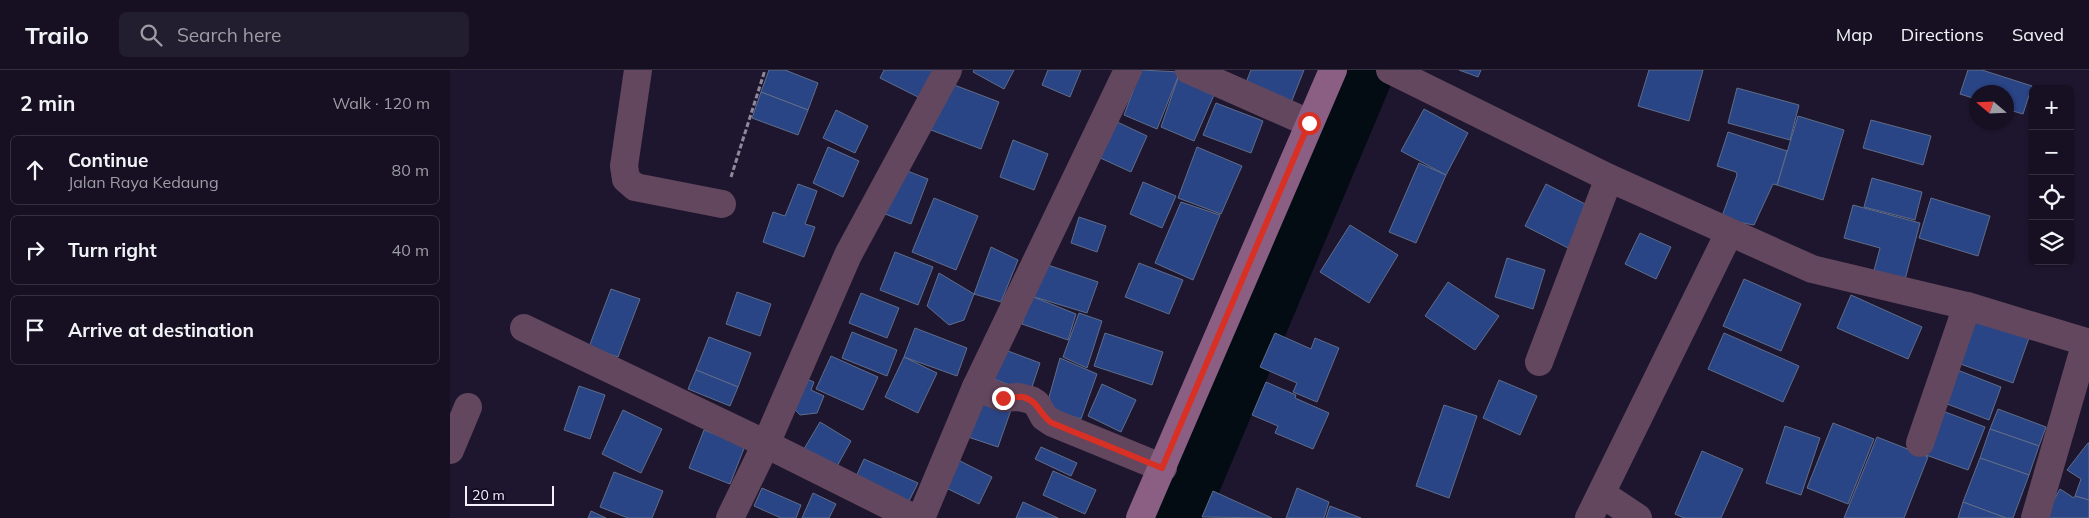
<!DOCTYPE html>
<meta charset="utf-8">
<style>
:root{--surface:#161022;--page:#231e2f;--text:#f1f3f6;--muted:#9e9da5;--line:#353040}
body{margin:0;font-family:Mulish,sans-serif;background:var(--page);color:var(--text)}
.controls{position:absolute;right:15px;top:15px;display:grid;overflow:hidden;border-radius:8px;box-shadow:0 1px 4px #0004}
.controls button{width:45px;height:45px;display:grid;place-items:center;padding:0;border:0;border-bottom:1px solid var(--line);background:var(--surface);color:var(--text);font:25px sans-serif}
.compass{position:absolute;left:1519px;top:15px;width:45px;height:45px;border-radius:50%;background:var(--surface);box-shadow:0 1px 4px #0004;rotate:289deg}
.scale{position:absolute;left:15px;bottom:12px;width:89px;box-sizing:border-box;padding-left:5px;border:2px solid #f3effd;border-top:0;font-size:14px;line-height:18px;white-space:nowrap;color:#f3effd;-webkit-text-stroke:4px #150c24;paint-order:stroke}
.stop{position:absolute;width:15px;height:15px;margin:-11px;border:4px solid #d93025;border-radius:50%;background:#fff}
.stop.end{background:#d93025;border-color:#fff;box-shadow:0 1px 5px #0008}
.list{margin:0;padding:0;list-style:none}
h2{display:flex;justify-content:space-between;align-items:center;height:65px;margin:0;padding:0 20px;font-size:21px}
h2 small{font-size:16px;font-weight:400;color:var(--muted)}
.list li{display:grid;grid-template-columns:32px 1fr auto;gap:15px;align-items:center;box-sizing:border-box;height:70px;margin:0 10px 10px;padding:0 10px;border:1px solid var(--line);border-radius:8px}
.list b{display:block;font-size:19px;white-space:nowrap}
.list p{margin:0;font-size:16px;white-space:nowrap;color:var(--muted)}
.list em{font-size:16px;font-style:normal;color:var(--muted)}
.icon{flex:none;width:28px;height:28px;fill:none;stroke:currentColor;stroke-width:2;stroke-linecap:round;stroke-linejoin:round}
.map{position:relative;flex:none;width:1639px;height:448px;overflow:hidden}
header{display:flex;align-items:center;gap:30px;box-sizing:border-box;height:70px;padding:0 25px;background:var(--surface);border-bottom:1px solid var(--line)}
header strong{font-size:24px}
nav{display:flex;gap:28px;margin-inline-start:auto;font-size:18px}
.search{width:350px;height:45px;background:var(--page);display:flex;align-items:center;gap:12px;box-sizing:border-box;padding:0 18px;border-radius:8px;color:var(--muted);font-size:19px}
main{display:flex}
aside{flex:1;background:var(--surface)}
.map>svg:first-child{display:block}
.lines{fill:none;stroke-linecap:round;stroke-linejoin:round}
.river{stroke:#020c12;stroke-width:54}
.building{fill:#2a4586;stroke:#5f6d89}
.path{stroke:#8e899b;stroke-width:3;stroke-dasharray:5 2.5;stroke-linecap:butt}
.street{stroke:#63475e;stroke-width:28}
.secondary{stroke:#8b5f84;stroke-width:28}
.route{stroke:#d93025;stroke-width:6}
</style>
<header>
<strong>Trailo</strong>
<div class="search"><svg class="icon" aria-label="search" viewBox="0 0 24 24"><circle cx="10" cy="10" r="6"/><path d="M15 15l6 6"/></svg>Search here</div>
<nav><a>Map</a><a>Directions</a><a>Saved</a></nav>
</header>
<main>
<aside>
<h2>2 min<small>Walk · 120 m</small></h2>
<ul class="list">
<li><svg class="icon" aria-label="ahead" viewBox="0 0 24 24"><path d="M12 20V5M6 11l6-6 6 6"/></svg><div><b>Continue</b><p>Jalan Raya Kedaung</p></div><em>80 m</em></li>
<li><svg class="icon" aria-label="right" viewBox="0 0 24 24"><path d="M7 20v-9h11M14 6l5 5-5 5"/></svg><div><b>Turn right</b></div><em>40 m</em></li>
<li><svg class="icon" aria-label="arrive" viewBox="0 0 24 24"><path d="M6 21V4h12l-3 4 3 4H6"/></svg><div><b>Arrive at destination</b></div></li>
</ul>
</aside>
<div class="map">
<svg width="1639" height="448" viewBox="0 0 1639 448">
<rect width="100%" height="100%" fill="#1e162e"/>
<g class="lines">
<path class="river" d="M729,448l189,-448"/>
</g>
<g class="building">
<path d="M319,0h16l33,13 -10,27 -47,-18z"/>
<path d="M434,0h50l-14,28 -40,-20z"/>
<path d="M524,0h40l-10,19 -31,-17z"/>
<path d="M598,0h33l-11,27 -28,-12z"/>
<path d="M691,0l39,2 -23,57 -33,-14z"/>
<path d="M801,0h53l-15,38 -46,-18z"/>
<path d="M1009,0h22l-3,7z"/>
<path d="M1199,0h54l-14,51 -51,-15z"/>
<path d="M1518,0h14l50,16 -9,28 -17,-5v-17h-30v7l-16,-5z"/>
<path d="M730,2l37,16 -23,53 -33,-14z"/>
<path d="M499,13l50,19 -18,47 -50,-19z"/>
<path d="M1287,18l62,17 -9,35 -62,-17z"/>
<path d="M311,22l47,18 -10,25 -46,-17z"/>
<path d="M766,33l47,18 -12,32 -48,-18z"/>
<path d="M974,39l44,24 -22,42 -45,-24z"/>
<path d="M386,40l32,16 -13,27 -32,-15z"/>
<path d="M1348,46l46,14 -21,70 -46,-15z"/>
<path d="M663,50l34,16 -16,36 -35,-16z"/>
<path d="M1421,50l60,16 -8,29 -60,-17z"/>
<path d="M1278,62l59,19 -10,34 -4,-1 -19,41 -33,-6 16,-44 -1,-3 -19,-6z"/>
<path d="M563,70l35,14 -14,36 -34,-13z"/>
<path d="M378,77l31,14 -16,36 -30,-14z"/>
<path d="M747,77l45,19 -21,48 -43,-16z"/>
<path d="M969,93l27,12 -30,68 -27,-11z"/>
<path d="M447,97l31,12 -17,45 -31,-12z"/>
<path d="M1422,108l50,14 -7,28 -51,-13z"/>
<path d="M693,112l33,14 -14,32 -32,-14z"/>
<path d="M348,114l19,7 -12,33 10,3 -11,30 -41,-15 10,-30 12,4z"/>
<path d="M1096,114l45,23 -21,42 -45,-23z"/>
<path d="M484,128l44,18 -22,54 -44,-18z"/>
<path d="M1481,128l59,18 -12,40 -59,-18z"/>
<path d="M731,132l39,13 -27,65 -38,-17z"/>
<path d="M1403,135l67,18 -17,64 -31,-9 8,-30 -36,-10z"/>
<path d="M629,147l27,9 -9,26 -26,-9z"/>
<path d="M900,155l48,30 -29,48 -49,-31z"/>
<path d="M1190,163l31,14 -15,32 -31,-15z"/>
<path d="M541,177l27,13 -17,42 -27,-8z"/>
<path d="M445,182l38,15 -15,38 -38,-15z"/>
<path d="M1057,188l38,12 -12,39 -38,-12z"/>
<path d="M592,193l56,19 -11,31 -56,-17z"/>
<path d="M689,193l44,17 -14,34 -44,-17z"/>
<path d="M489,203l35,21 -10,26 -15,5 -22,-19z"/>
<path d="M1294,209l57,25 -20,47 -58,-25z"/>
<path d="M998,212l51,34 -24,34 -50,-34z"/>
<path d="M161,219l29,10 -22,58 -29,-10z"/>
<path d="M287,222l34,12 -11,32 -34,-12z"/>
<path d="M411,223l38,15 -12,30 -38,-15z"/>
<path d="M1401,225l71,32 -14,32 -71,-31z"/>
<path d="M581,226l45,18 -8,26 -46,-16z"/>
<path d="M629,243l23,8 -15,47 -24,-11z"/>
<path d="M1522,244l58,21 -17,48 -58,-21z"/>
<path d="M465,258l52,20 -10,28 -53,-19z"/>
<path d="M402,262l45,18 -10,26 -45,-18z"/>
<path d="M655,263l58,19 -11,33 -58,-19z"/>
<path d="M825,263l36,16 4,-11 24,10 -22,54 -24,-10 4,-9 -37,-16z"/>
<path d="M1274,263l75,33 -16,36 -75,-33z"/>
<path d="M259,267l42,16 -13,34 -42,-17z"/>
<path d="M550,278l40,15 -10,30 -41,-16z"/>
<path d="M381,286l47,21 -15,33 -47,-21z"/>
<path d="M454,287l33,16 -19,40 -33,-16z"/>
<path d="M610,288l37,16 -16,45 -35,-11z"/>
<path d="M1505,299l46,18 -12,33 -47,-18z"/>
<path d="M246,300l42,17 -8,19 -42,-17z"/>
<path d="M349,306l15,6 -3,8 13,6 -7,17 -17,2 -12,-13z"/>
<path d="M1049,310l38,16 -17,39 -37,-17z"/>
<path d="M816,312l30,13 -1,3 34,15 -16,36 -38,-16 3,-7 -26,-11z"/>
<path d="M652,314l34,16 -15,32 -33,-16z"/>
<path d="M129,316l26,9 -15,44 -26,-9z"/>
<path d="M529,326l33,11 -14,40 -33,-11z"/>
<path d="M994,335l33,11 -28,82 -33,-12z"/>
<path d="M1548,339l48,18 -7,19 -49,-17z"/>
<path d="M173,340l39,19 -21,44 -39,-19z"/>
<path d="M1490,340l45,17 -17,43 -45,-16z"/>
<path d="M370,352l31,19 -15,27 -32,-19z"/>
<path d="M1383,353l41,16 -26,65 -41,-16z"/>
<path d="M1335,356l35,12 -19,57 -35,-12z"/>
<path d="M1540,359l49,17 -10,29 -49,-17z"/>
<path d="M254,360l41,16 -15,38 -41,-16z"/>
<path d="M1427,367l51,20 -24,61h-60z"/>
<path d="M1638,373h1v57l-14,-4 6,-17 -14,-9z"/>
<path d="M591,377l36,16 -6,13 -36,-17z"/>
<path d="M1252,381l41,18 -22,49h-37l-9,-4z"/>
<path d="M1530,388l49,17 -16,43h-7l-43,-16z"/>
<path d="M414,389l54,24 -11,22 -53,-24z"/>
<path d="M506,389l36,18 -13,27 -37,-18z"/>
<path d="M603,401l43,19 -11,24 -42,-19z"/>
<path d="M164,402l49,19 -11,27h-24l-28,-11z"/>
<path d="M312,418l39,17 -5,13h-15l-27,-12z"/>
<path d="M847,418l32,14 -5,16h-38z"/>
<path d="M1610,419l14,9 1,-2 14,4v18h-40l-4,-2z"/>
<path d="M763,421l59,27 -70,-1z"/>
<path d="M363,423l23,11 -7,14h-27z"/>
<path d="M573,432l35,16h-42z"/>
<path d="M1513,432l43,16h-48z"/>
<path d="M880,436l31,12h-35z"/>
<path d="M141,441l15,7h-18z"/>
</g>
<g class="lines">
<path class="path" d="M281,107l34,-107"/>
<g class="street">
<path d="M188,0l-14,96 2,13 9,8 87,17"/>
<path d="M739,0l120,53"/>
<path d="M940,0l219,108 203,91 155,37 122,37"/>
<path d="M74,258l242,116 148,74"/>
<path d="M1089,292l70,-184"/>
<path d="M526,317l27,11 16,-1 12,3 6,4 7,13 9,6 110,45"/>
<path d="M1470,373l47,-137"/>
<path d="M0,380l18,-43"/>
<path d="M1152,424l36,24"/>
<path d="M280,448l36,-74 82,-189 100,-185"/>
<path d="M471,448l55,-131 152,-317"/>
<path d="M1139,448l140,-285"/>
<path d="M1585,448l51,-176"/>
</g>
<path class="secondary" d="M690,448l193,-448"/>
</g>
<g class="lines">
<path class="route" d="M553,328c7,2 13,-2 20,-1 16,4 17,19 29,26l110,45 147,-345"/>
</g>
</svg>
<div class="controls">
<button>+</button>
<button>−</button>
<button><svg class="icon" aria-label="locate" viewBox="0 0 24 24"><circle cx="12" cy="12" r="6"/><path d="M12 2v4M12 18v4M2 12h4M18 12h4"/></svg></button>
<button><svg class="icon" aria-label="layers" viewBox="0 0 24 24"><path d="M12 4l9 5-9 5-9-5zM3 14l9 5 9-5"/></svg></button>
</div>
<svg class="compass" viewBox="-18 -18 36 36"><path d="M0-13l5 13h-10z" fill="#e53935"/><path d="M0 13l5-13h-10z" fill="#9e9da5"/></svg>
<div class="scale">20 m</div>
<div class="stop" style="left:859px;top:53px"></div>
<div class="stop end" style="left:553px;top:328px"></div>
</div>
</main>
